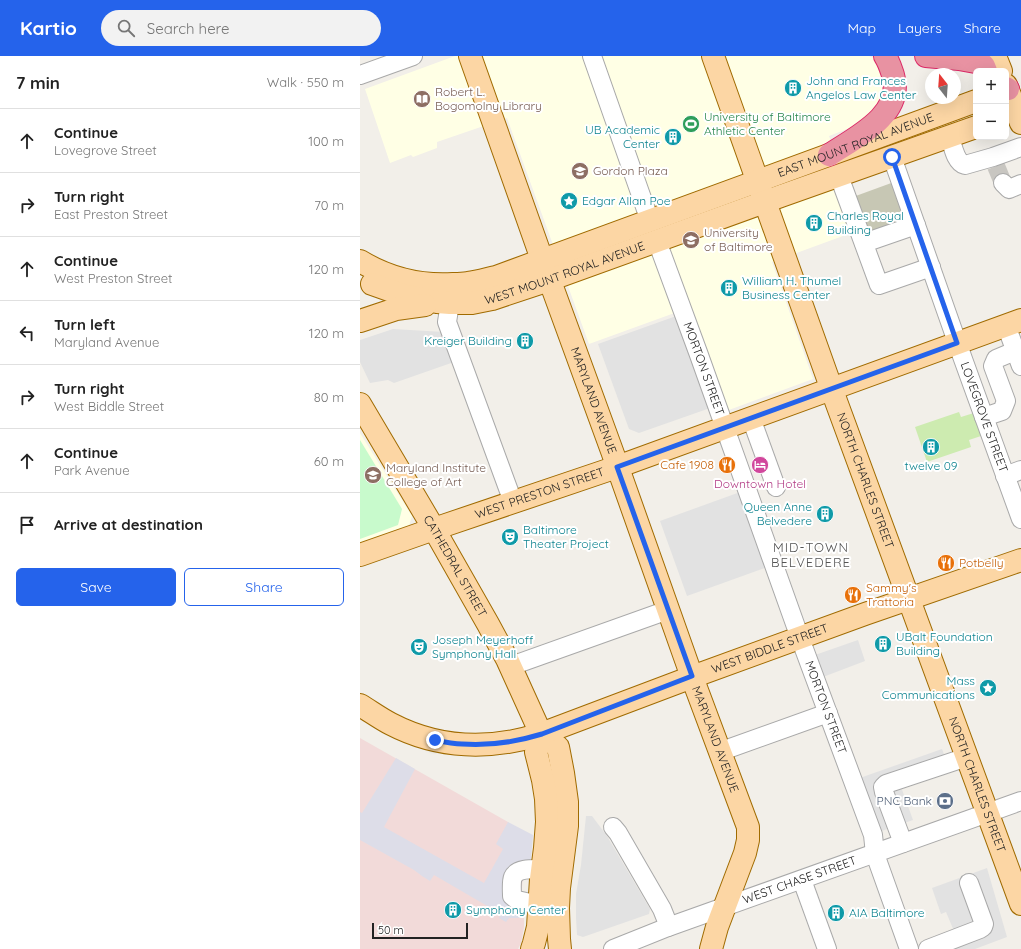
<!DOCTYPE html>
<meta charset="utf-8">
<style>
:root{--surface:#fff;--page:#f2f2f2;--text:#222;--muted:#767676;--line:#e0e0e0;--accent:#2563eb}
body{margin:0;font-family:Quicksand,sans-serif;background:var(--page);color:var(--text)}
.controls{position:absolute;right:12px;top:12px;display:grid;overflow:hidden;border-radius:6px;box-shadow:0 4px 16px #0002}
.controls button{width:36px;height:36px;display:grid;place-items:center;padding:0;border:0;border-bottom:1px solid var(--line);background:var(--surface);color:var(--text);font:20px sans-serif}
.compass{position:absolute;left:565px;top:12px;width:36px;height:36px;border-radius:50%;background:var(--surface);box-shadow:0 4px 16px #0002;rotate:343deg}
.scale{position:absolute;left:12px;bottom:10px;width:96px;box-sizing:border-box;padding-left:4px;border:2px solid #222;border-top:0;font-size:11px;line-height:14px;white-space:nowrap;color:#222;-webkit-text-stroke:3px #fff;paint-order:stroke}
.stop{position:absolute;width:12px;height:12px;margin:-9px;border:3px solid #2563eb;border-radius:50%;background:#fff}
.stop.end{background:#2563eb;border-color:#fff;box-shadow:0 1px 4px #0008}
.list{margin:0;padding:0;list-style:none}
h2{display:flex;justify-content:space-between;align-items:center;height:52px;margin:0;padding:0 16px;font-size:17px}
h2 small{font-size:13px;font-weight:400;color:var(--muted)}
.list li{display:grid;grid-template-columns:26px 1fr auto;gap:12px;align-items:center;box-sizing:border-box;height:64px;padding:0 16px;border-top:1px solid var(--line)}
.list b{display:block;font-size:15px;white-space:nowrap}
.list p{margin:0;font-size:13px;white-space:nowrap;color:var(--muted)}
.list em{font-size:13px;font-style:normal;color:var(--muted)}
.actions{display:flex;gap:8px;padding:12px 16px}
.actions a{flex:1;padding:9px 0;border:1px solid var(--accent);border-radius:6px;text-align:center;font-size:14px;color:var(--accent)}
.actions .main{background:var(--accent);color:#fff}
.icon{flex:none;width:22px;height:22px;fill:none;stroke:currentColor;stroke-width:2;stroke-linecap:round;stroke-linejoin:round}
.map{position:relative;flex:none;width:661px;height:893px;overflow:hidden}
header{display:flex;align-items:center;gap:24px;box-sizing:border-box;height:56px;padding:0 20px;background:var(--accent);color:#fff}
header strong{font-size:19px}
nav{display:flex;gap:22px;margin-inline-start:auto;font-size:14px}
.search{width:280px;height:36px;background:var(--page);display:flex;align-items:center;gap:10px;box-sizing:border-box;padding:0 14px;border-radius:22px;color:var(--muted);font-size:15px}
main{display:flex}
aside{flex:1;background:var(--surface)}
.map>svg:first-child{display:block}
.commercial{fill:#f2dad9}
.education{fill:#ffffe5}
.construction{fill:#c7c7b4}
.grass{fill:#cdebb0}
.park{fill:#c8facc}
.parking{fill:#e2e2e2}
.plaza{fill:#dddde8}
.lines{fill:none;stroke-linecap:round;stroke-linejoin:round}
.minor-tunnel{stroke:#c8c6c1;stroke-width:18;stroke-dasharray:18 9;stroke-linecap:butt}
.minor-casing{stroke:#a9a9a9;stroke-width:20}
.major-casing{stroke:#a06b00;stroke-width:24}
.highway-casing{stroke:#dc2a67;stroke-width:24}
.minor{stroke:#fff;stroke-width:18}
.major{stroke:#fcd6a4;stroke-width:22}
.highway{stroke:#e892a2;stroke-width:22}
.route{stroke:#2563eb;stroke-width:5}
.labels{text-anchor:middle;stroke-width:4;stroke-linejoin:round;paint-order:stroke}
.culture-label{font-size:12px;fill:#0d838f;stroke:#fff;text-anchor:start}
.education-label{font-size:12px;fill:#785e54;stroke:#fff;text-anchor:start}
.leisure-label{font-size:12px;fill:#27864d;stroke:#fff;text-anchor:start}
.street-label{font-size:12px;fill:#222;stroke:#fff}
.food-label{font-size:12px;fill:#c56008;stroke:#fff;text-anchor:start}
.hotel-label{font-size:12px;fill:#b23c85;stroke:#fff}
.service-label{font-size:12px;fill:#4e5e75;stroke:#fff;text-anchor:end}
.neighbourhood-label{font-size:13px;letter-spacing:1px;fill:#555;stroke:#fff}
</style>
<header>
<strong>Kartio</strong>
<div class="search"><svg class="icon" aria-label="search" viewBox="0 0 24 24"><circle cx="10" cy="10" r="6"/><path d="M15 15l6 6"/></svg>Search here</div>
<nav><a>Map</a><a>Layers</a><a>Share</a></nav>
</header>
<main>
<aside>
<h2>7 min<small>Walk · 550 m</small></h2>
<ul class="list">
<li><svg class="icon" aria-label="ahead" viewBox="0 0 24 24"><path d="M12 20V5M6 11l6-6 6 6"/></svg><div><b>Continue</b><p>Lovegrove Street</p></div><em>100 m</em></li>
<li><svg class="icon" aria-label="right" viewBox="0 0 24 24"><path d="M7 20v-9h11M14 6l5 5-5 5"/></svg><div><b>Turn right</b><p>East Preston Street</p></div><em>70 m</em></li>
<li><svg class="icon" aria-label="ahead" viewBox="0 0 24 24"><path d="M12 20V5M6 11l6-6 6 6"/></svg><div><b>Continue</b><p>West Preston Street</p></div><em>120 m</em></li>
<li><svg class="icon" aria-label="left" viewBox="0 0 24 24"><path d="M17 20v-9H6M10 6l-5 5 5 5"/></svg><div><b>Turn left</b><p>Maryland Avenue</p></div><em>120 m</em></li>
<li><svg class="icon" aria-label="right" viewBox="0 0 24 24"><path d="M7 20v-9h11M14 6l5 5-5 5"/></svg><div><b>Turn right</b><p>West Biddle Street</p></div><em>80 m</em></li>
<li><svg class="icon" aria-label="ahead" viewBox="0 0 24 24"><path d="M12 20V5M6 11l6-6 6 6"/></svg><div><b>Continue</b><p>Park Avenue</p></div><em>60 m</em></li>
<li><svg class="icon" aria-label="arrive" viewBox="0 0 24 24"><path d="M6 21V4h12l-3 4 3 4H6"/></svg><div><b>Arrive at destination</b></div></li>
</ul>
<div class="actions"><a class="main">Save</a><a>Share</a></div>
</aside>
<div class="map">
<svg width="661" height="893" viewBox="0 0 661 893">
<rect width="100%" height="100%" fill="#f2efe9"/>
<path class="commercial" d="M0,682l148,84 16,20 -1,35 -2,19 3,17v14l-3,16 -3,6h-158z"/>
<g class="education">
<path d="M95,0h414l7,3 9,14 1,24 -26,27 -31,12 33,93 -90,33 41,117 -95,35 -38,-103 -91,33 -82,-226 -70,24v6l-24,9 -2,-2 -21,8 -25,-74z"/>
<path d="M0,377l52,83 -3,10 -49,17z"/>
</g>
<path class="construction" d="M534,126l14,41 -40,15 -15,-41z"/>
<path class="grass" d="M599,356l2,5 16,-5 7,23 -15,5 2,7 -44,15 -12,-35z"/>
<path class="park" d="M0,384l42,69 -4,16 -38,14z"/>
<g class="parking">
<path d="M319,259l34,92 -74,26 -10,-4 -31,-85z"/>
<path d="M33,273l51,3 10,30 -60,21 -6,-3 -18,3 -10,-21v-22z"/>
<path d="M383,435l27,75 -83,30 -27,-75z"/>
<path d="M498,584l7,21 -42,16 -8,-22z"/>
<path d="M582,693l8,21 -49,17 12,33 -37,13 -19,-54z"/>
<path d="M226,760h6l15,20 43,73 -1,5 -66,23 -6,-2 -1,-17v-24l5,-29z"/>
<path d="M627,812l20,69 -32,12h-48l27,-18 -8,-19 -5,2 -9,-26z"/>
</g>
<path class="plaza" d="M36,702l19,11 -31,58 100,56 19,-34 -7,-5 12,-22 25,13 -2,24 -2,2 -21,36 6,14 4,1 2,6h-11l-3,4 -7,-4 2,-4 -67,-39 -4,6 -8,-5 -8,-6 -54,-30v-28l2,1z"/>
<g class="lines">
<path class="minor-tunnel" d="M636,110l7,17"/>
<defs>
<g id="minor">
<path d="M232,0l58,165"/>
<path d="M0,19l53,-19"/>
<path d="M590,81c3,9 5,25 15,28l28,-8 28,-10"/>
<path id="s1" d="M532,101l71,202 58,160"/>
<path d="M479,120l40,109 52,-18"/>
<path d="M643,127l6,6 12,-5"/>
<path id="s2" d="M297,185l42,114 101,283 73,197 2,19 34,95"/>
<path d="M504,187l52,-18"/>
<path d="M90,247l-3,19 66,180"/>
<path d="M646,269l15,41"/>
<path d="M624,361l18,-6 4,-10 -13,-35 3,-7 19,-8"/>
<path d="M391,362l25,69"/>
<path d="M645,420l16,-6"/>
<path d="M151,610l157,-56"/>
<path d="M359,696l109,-39"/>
<path d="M253,771l5,6 44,76 4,10 2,8"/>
<path d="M543,787l-19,-51 -1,-5 3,-3 81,-27"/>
<path d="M442,824l25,69"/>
<path d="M179,849l-22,-5 -5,-4c0,-5 -1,-14 1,-19 4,-9 20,-8 29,-8"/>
<path id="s3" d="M253,893l55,-22 353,-126"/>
<path d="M568,893l52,-20 3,-2 1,-3 -15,-41"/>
</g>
<g id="major">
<path id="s4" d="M110,0l69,195 73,200 80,226 56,150v13l-3,13 -28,74 -6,22"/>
<path id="s5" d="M353,0l124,348 184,500"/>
<path d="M635,0l6,15"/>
<path d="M646,29l15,38"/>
<path id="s6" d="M0,205c28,17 60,25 93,23 5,0 10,0 15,-1 9,-1 19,-4 28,-6l480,-176"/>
<path id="s7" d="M12,228l31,11 34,7 13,1h22l20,-4 57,-19 232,-84 195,-69"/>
<path d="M0,265l36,-12 29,-4"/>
<path id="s8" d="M0,348l74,125 54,95 19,35 34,75 17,13 5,26 4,29v24l-8,62 -1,20 1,31 1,10"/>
<path id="s9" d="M0,499l74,-26 183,-62 404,-147"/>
<path id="s10" d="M0,649c10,6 21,14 31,19 48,25 100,26 150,10l151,-57 173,-63 156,-54"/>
<path d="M172,893l2,-6 4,-16 3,-48 4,-31 2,-26 -1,-23 -3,-19 -7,-28 5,-18"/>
</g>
<g id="highway">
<path d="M566,0l33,3 22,4 3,3 2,5"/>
<path d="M646,32l2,1"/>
<path d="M469,99c26,-17 76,-41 64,-80 -2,-6 -4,-13 -8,-19"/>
</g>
</defs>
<use href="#minor" class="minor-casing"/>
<use href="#major" class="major-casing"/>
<use href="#highway" class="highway-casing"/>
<use href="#minor" class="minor"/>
<use href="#major" class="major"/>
<use href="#highway" class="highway"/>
</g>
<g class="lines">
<path class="route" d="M75,684c9,2 18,4 27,4 28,2 54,-2 80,-10l150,-58 -75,-209 340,-124 -65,-186"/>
</g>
<defs>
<symbol id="building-disc" viewBox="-11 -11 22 22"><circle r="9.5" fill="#0f9aa8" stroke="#fff"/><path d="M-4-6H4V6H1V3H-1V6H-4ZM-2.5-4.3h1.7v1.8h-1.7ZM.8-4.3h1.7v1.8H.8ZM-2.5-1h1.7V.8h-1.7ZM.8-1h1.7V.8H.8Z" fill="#fff"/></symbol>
<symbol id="library-disc" viewBox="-11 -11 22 22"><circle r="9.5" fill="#8d6e63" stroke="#fff"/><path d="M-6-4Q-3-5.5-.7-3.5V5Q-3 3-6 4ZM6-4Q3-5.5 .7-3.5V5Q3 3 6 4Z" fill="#fff"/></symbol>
<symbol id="stadium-disc" viewBox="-11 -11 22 22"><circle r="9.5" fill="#2e9e5b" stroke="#fff"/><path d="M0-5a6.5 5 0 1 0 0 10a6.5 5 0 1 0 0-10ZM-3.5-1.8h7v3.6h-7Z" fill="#fff"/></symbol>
<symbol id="university-disc" viewBox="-11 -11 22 22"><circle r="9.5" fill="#8d6e63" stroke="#fff"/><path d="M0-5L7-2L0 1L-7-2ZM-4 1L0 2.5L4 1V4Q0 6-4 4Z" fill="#fff"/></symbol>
<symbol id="sight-disc" viewBox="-11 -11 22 22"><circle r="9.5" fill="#0f9aa8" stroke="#fff"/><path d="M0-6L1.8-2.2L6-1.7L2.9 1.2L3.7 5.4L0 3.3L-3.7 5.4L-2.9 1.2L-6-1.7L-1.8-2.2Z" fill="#fff"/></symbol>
<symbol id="restaurant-disc" viewBox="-11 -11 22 22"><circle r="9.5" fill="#e8710a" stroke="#fff"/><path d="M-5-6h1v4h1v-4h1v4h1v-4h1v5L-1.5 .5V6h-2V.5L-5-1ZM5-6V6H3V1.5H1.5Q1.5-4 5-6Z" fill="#fff"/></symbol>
<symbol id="hotel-disc" viewBox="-11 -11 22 22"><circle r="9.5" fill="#d1479c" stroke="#fff"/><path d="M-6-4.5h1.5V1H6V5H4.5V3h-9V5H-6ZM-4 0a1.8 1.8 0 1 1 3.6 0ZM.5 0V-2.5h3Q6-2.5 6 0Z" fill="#fff"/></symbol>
<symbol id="theatre-disc" viewBox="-11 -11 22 22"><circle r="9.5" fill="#0f9aa8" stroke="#fff"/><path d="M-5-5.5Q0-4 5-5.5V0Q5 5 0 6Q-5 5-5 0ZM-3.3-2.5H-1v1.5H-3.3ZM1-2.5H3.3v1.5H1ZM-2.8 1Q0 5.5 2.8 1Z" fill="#fff"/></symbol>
<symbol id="bank-disc" viewBox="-11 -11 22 22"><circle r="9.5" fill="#5c6f8a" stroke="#fff"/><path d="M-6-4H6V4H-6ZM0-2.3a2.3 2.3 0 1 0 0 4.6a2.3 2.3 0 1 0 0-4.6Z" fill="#fff"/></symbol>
</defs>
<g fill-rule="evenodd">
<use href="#building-disc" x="423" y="22" width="20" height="20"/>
<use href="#library-disc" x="52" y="33" width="20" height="20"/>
<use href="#stadium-disc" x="321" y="58" width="20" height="20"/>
<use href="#building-disc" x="303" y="71" width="20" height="20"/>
<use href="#university-disc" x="210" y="105" width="20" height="20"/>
<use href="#sight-disc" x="199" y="135" width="20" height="20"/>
<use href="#building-disc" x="444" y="157" width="20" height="20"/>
<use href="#university-disc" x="321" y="174" width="20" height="20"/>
<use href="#building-disc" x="359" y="222" width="20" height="20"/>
<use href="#building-disc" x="155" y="275" width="20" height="20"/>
<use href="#building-disc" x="561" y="381" width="20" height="20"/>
<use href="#restaurant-disc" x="357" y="399" width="20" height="20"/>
<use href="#hotel-disc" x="390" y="399" width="20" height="20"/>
<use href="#university-disc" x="3" y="409" width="20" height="20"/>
<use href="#building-disc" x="455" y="448" width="20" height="20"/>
<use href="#theatre-disc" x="140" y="471" width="20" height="20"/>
<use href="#restaurant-disc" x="576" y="497" width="20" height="20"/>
<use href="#restaurant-disc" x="483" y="529" width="20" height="20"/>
<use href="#building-disc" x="513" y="578" width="20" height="20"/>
<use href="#theatre-disc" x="49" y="581" width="20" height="20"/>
<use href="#sight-disc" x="618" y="622" width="20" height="20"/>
<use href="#bank-disc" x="575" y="735" width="20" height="20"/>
<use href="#building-disc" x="83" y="844" width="20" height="20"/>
<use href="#building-disc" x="466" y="847" width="20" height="20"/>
</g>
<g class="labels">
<g class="culture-label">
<text x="446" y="29">John and Frances<tspan x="446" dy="14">Angelos Law Center</tspan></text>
<text x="300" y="78" text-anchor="end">UB Academic<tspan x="300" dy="14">Center</tspan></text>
<text x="222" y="149">Edgar Allan Poe</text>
<text x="467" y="164">Charles Royal<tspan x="467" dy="14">Building</tspan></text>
<text x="382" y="229">William H. Thumel<tspan x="382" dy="14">Business Center</tspan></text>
<text x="152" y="289" text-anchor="end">Kreiger Building</text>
<text x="571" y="414" text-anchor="middle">twelve 09</text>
<text x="452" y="455" text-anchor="end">Queen Anne<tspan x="452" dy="14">Belvedere</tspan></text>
<text x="163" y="478">Baltimore<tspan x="163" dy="14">Theater Project</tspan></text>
<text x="536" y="585">UBalt Foundation<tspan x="536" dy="14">Building</tspan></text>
<text x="72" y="588">Joseph Meyerhoff<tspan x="72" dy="14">Symphony Hall</tspan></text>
<text x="615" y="629" text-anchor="end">Mass<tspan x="615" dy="14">Communications</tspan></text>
<text x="106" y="858">Symphony Center</text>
<text x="489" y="861">AIA Baltimore</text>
</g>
<g class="education-label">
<text x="75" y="40">Robert L.<tspan x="75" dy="14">Bogomolny Library</tspan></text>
<text x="233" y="119">Gordon Plaza</text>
<text x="344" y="181">University<tspan x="344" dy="14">of Baltimore</tspan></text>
<text x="26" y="416">Maryland Institute<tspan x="26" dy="14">College of Art</tspan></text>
</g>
<g class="leisure-label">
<text x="344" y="65">University of Baltimore<tspan x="344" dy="14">Athletic Center</tspan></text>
</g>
<g class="street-label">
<text dy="4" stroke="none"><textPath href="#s6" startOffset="524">EAST MOUNT ROYAL AVENUE</textPath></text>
<text dy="4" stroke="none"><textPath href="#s7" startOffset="200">WEST MOUNT ROYAL AVENUE</textPath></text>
<text dy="4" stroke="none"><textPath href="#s2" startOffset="136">MORTON STREET</textPath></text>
<text dy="4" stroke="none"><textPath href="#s4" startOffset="366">MARYLAND AVENUE</textPath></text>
<text dy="4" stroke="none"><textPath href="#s1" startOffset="276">LOVEGROVE STREET</textPath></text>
<text dy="4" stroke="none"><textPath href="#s5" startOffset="451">NORTH CHARLES STREET</textPath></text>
<text dy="4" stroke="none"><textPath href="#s9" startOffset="190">WEST PRESTON STREET</textPath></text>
<text dy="4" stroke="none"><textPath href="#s8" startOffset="188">CATHEDRAL STREET</textPath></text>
<text dy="4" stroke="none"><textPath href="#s10" startOffset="435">WEST BIDDLE STREET</textPath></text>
<text dy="4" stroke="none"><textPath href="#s2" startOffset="496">MORTON STREET</textPath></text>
<text dy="4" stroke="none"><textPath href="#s4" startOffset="726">MARYLAND AVENUE</textPath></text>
<text dy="4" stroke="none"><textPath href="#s5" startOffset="775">NORTH CHARLES STREET</textPath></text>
<text dy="4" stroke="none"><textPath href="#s3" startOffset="199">WEST CHASE STREET</textPath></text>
</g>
<g class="food-label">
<text x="354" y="413" text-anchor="end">Cafe 1908</text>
<text x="599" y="511">Potbelly</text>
<text x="506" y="536">Sammy's<tspan x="506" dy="14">Trattoria</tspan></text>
</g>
<g class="hotel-label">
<text x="400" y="432">Downtown Hotel</text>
</g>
<g class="service-label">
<text x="572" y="749">PNC Bank</text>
</g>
<g class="neighbourhood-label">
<text x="451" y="496">MID-TOWN<tspan x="451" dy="15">BELVEDERE</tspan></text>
</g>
</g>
</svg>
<div class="controls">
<button>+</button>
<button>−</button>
</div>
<svg class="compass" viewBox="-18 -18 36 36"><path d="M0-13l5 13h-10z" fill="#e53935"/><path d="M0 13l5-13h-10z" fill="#767676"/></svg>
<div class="scale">50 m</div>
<div class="stop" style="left:532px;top:101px"></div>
<div class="stop end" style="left:75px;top:684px"></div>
</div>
</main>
